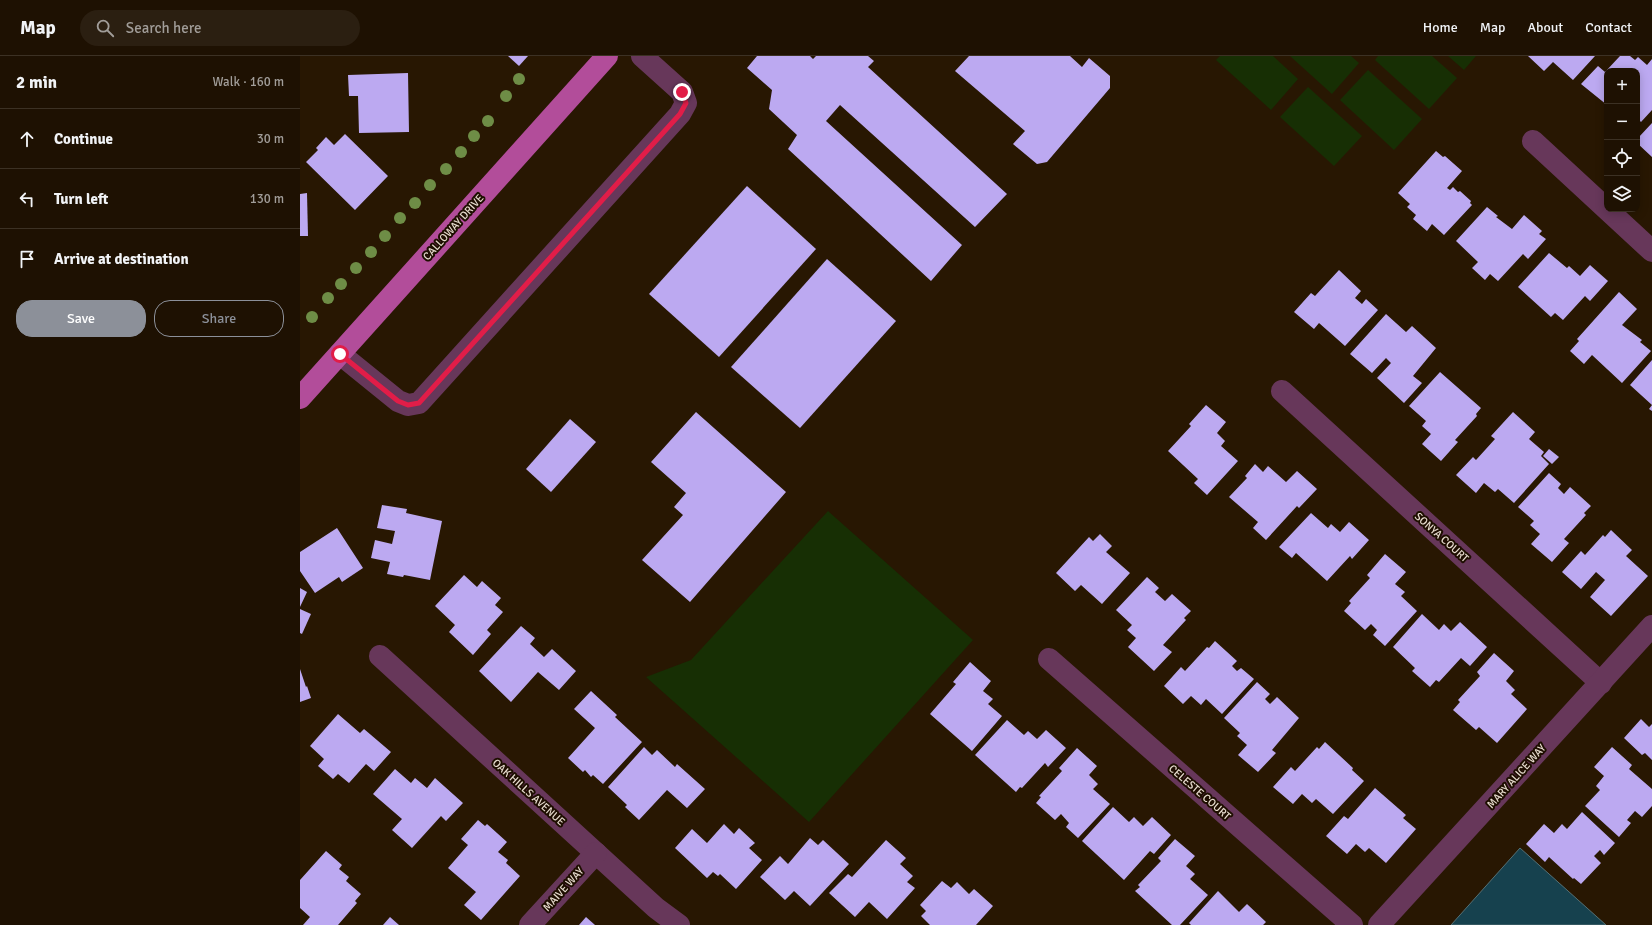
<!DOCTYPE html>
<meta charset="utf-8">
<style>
:root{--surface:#1e1102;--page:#2b1f11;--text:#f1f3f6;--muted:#a19d99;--line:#3c3124;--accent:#8c9099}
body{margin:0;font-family:Signika,sans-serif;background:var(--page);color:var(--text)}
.controls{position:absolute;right:12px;top:12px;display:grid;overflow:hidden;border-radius:8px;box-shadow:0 2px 10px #0003}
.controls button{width:36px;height:36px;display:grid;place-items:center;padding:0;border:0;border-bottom:1px solid var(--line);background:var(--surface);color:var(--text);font:20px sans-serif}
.stop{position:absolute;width:12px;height:12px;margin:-9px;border:3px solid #e11d48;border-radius:50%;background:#fff}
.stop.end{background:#e11d48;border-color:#fff;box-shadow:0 1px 4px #0008}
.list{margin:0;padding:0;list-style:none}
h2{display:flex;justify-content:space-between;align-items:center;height:52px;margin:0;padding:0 16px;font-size:17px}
h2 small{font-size:13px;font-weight:400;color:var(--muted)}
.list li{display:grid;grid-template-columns:26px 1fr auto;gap:12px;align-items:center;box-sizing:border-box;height:60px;padding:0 16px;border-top:1px solid var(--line)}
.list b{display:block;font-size:15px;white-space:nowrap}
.list em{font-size:13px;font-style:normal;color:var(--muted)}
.actions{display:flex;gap:8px;padding:12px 16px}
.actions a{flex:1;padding:9px 0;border:1px solid var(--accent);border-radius:16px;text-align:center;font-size:14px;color:var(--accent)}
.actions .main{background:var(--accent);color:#fff}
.icon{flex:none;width:22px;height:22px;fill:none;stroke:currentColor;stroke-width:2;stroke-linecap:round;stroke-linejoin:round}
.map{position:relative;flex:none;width:1352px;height:869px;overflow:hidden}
header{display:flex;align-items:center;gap:24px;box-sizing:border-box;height:56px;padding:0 20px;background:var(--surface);border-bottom:1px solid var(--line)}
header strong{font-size:19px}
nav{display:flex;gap:22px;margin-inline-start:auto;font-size:14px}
.search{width:280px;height:36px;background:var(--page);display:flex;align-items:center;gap:10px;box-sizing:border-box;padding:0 14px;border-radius:22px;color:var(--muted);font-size:15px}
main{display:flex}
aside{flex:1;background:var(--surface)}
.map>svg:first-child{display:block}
.green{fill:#172f04}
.water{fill:#16414e;stroke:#557075}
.building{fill:#bca9f1}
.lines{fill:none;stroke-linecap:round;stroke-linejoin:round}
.minor{stroke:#67375a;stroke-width:22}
.major{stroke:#b24d9a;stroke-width:22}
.tree{fill:#6e8d46}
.route{stroke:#e11d48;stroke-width:5}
.labels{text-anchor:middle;stroke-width:4;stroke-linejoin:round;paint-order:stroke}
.street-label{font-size:11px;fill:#e8ddcf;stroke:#1e0e00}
</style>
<header>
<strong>Map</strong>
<div class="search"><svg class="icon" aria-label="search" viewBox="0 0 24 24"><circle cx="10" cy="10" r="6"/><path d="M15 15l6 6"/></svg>Search here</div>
<nav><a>Home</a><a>Map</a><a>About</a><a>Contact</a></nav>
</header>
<main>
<aside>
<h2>2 min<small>Walk · 160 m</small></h2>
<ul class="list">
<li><svg class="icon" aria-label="ahead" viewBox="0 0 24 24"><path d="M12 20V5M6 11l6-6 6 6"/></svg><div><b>Continue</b></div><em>30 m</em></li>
<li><svg class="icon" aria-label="left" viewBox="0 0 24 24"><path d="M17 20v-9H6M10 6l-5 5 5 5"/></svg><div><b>Turn left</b></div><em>130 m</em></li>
<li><svg class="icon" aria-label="arrive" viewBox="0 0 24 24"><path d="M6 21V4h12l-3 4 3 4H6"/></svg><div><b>Arrive at destination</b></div></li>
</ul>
<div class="actions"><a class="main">Save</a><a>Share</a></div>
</aside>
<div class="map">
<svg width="1352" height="869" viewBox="0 0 1352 869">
<rect width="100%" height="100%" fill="#281702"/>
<g class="green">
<path d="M920,0h53l25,23 -27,31 -55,-50z"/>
<path d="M990,0h61l8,7 -27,31z"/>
<path d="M1078,0h54l25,22 -28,31 -54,-49z"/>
<path d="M1148,0h28l-12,14z"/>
<path d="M1068,14l54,49 -28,31 -54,-50z"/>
<path d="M1008,31l54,49 -28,30 -54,-49z"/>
<path d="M528,455l145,129 -164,182 -163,-145 45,-17z"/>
</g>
<path class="water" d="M1220,792l86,77h-155z"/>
<g class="building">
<path d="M208,0h20l-9,10z"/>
<path d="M457,0h53l3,3 3,-3h52l6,5 -6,6 139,127 -32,33 -135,-122 -14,16 136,124 -31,36 -143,-132 9,-14 -28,-26 3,-19 -25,-22z"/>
<path d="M669,0h101l12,11 7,-9 21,18v12l-63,74 -10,2 -24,-20 12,-13 -70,-60z"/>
<path d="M1228,0h67l-22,24 -20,-18 -9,9z"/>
<path d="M1320,0h10l5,4 3,-3 9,8 5,-6v51l-11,12 -4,-4v-47h-30v34l-26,-21 17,-18 7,6z"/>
<path d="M108,17l1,59 -50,1 -1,-37h-9l-1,-21z"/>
<path d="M1352,67v34l-15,-14 3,-3 -2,-2z"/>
<path d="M45,78l43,42 -33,34 -49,-48 12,-12 -2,-2 10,-11 8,8z"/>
<path d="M1136,95l7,6 2,-1 17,15 -15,17 3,2 3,-3 5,5 2,-1 11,10 -1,2 2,2 -28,30 -12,-11 -5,7 -14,-12 3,-4 -9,-8 3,-3 -12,-11z"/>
<path d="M447,130l69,63 -97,108 -70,-63z"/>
<path d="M7,137l1,43h-8v-42z"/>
<path d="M1187,151l11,9 -2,1 16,12 12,-14 18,16 -3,3 7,5 -18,20 -5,-5 -25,27 -8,-7 -5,6 -13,-12 6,-6 -22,-21z"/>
<path d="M1249,197l18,15 2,-2 11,10 10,-11 18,16 -18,20 -5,-5 -22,24 -8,-7 -4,4 -33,-30z"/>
<path d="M527,203l69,62 -96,107 -69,-61z"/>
<path d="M1039,214l22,21 -6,7 7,6 4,-5 12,11 -33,36 -26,-23 -5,6 -20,-17 17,-19 4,3z"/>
<path d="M1319,236l18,17 -15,16 20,15 -2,2 11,9 -29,32 -30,-28 -8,9 -14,-13 9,-10 -2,-2z"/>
<path d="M1086,258l20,18 6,-6 24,22 -23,28 9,7 -18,20 -27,-25 14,-15 -5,-5 -14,15 -22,-19z"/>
<path d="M1352,304v51l-3,-2 3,-4 -22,-20z"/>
<path d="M1140,316l41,36 -5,6 1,2 -22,24 3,2 -17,19 -19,-17 9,-10 -9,-8 4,-5 -17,-15z"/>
<path d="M906,349l20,17 -9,11 8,8 -4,5 17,15 -31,34 -13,-12 4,-4 -30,-28 23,-25 -2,-2z"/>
<path d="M396,356l90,80 -96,110 -48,-42 41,-45 -9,-8 12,-14 -35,-31z"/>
<path d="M1213,356l22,20 -6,7 15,13 -3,4 8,8 -35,39 -16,-14 -3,3 -11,-9 -8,10 -20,-18 17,-18 3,3 19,-21 -4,-3z"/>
<path d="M270,363l26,23 -45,50 -25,-23z"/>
<path d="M1249,393l10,8 -7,7 -9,-8z"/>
<path d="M955,408l8,8 5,-6 18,16 11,-11 20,18 -18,19 -2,-2 -31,34 -13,-12 5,-6 -29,-25 18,-19 -2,-2z"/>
<path d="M1249,417l12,11 -3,4 6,6 6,-7 21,19 -7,7 2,2 -22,24 5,4 -17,19 -21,-18 9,-10 -10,-9 4,-4 -16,-14z"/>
<path d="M82,449l25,4 -1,4 36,8 -12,59 -26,-5 -1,2 -16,-3 3,-12 -19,-4 4,-18 17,4 3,-13 -18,-3z"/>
<path d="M1011,457l17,15 3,-4 9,8 9,-10 20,18 -17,19 -2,-3 -23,25 -31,-28 -4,5 -13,-11z"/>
<path d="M37,472l26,40 -21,14 -3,-5 -24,16 -15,-22v-19z"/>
<path d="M1311,474l21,20 -6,6 22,20 -37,40 -21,-19 15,-17 -9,-8 -15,17 -19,-17 19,-21 4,4 18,-20 2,2z"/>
<path d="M800,478l12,12 -6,6 24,21 -28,31 -21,-19 -6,6 -19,-18 33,-36 4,4z"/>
<path d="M1085,498l21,18 -11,12 10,8 -4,4 16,15 -32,35 -12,-11 4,-5 -6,-6 -6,6 -21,-19 7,-8 -2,-2 21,-23 -3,-3z"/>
<path d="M164,519l13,12 5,-6 19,17 -6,7 8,7 -16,18 4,4 -18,21 -24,-23 6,-7 -20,-19z"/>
<path d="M847,521l12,11 -4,4 10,9 7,-7 19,17 -7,7 2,2 -23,25 9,7 -18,19 -26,-24 8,-9 -9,-8 5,-5 -16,-15z"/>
<path d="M0,532l7,4 -7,15z"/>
<path d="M0,553l11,5 -9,20 -2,-1z"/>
<path d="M1122,558l17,16 5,-6 7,7 9,-9 27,25 -17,19 -9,-8 -22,24 -3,-2 -6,7 -18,-16 3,-3 -22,-21z"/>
<path d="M221,570l14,12 -5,6 14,13 8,-8 24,22 -17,19 -21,-18 -27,30 -32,-31z"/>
<path d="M915,585l22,20 -5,5 5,5 4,-3 13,11 -32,35 -16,-15 -5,6 -10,-9 -8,8 -19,-18 17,-19 4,4 22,-24 2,1z"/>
<path d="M1194,597l20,18 -8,10 9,9 -4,4 16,15 -30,34 -18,-16 -3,3 -23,-20 7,-8 -2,-2 22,-24 -3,-4z"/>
<path d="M670,606l21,19 -8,10 10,8 -5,5 14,12 -30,35 -42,-37 26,-30 -3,-2z"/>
<path d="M0,613l6,18 1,-1 4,12 -11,4z"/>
<path d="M957,626l13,12 -5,5 5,5 7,-7 22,21 -27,32 4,3 -18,19 -20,-17 9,-10 -10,-9 3,-3 -16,-15z"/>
<path d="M291,635l26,24 -2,2 27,25 -39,42 -10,-9 -2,2 -6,-7 -2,2 -15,-14 27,-30 -21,-19z"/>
<path d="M38,658l22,19 4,-4 27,23 -17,19 -8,-7 -17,19 -11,-9 -5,5 -15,-13 6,-7 -14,-13z"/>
<path d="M1341,663l8,8 3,-3v36l-7,-7 -3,2 -18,-17z"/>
<path d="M707,664l17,15 4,-4 9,8 9,-9 20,18 -18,19 -3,-4 -23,25 -2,-1 -4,5 -41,-37z"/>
<path d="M1025,686l28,26 -1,2 12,11 -31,33 -17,-15 -4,4 -10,-9 -9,10 -20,-17 18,-20 4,4 22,-24 2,2z"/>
<path d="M344,691l8,8 5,-5 18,17 2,-3 28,25 -18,19 -20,-18 -28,30 -14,-13 2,-2 -19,-18z"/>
<path d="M1312,691l20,18 -3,4 23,20v17l-10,11 -7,-6 -8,9 4,3 -12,14 -34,-31 15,-16 -4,-4 8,-10 -10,-9z"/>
<path d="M777,692l20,18 -8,9 9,9 -5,5 17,15 -32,34 -12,-11 3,-4 -8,-9 -6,6 -19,-17 5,-6 -2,-1 23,-25 -3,-3z"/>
<path d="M95,713l16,14 4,-5 12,10 8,-10 28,25 -17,18 -5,-5 -29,32 -20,-18 10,-11 -29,-25z"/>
<path d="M1075,732l31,27 -3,3 13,11 -30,34 -17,-15 -4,4 -9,-8 -9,10 -21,-18 18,-20 4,3z"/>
<path d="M813,751l16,15 5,-5 9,9 9,-9 19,18 -17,19 -4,-3 -26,29 -42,-39z"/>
<path d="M1282,756l33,31 -11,12 -4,-5 -6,6 7,7 -20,21 -7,-6 -1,1 -24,-22 -4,5 -19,-18 18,-20 10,9 8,-9 5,5z"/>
<path d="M178,764l7,6 2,-2 20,18 -9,10 10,8 -2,3 14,13 -39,44 -17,-15 12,-13 -28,-24 20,-23 -7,-6z"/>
<path d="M424,768l10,10 5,-6 16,15 -6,5 13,12 -26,29 -16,-15 -2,2 -5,-4 -6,6 -32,-30 17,-19 15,14z"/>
<path d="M510,782l8,7 5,-5 26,24 -39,42 -16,-15 -9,9 -25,-23 20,-21 8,8z"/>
<path d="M875,783l20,17 -9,10 9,8 -5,5 18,16 -28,30h-8l-37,-34 5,-4 -2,-2 23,-24 -3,-3z"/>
<path d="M586,784l20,18 -6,6 13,12 -6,6 8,6 -28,31 -18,-17 -14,15 -26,-24 19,-19 4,3z"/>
<path d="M26,795l16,14 -3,4 10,8 -3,4 15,13 -6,7 2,2 -19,22h-35l7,-8 -10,-9v-28z"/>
<path d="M642,825l9,7 6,-6 12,12 5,-5 19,17 -17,19h-46l-9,-9 5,-5 -6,-6z"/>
<path d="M918,835l21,21 8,-8 19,18 -3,3h-72l-2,-2z"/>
<path d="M90,861l9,8h-16z"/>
<path d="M286,861l9,8h-16z"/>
</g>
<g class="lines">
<g class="minor">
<path d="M1233,85l119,110"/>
<path d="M40,298l58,47 10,4 11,-2 261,-289 6,-11 -4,-11 -40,-36"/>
<path d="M982,335l319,292"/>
<path d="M80,600l276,252 23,17"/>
<path d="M749,603l303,266"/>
<path d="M230,869l66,-72"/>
<path d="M1079,869l273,-299"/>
</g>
<path class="major" d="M0,342l307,-342"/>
</g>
<g class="tree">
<circle cx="219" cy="23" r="6"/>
<circle cx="206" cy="40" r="6"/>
<circle cx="188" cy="65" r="6"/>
<circle cx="174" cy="80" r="6"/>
<circle cx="161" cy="96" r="6"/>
<circle cx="146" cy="113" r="6"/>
<circle cx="130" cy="129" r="6"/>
<circle cx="115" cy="147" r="6"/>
<circle cx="100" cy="162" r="6"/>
<circle cx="85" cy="180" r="6"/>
<circle cx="71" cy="196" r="6"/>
<circle cx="56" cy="212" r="6"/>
<circle cx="41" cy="228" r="6"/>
<circle cx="28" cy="242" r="6"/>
<circle cx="12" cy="261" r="6"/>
</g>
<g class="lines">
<path class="route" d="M40,298l58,47 10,4 11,-2 261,-289 6,-11 -4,-11"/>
</g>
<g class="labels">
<g class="street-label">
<text transform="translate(153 171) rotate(-48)" y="4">CALLOWAY DRIVE</text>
<text transform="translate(1142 481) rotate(42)" y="4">SONYA COURT</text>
<text transform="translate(1216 720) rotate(-48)" y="4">MARY ALICE WAY</text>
<text transform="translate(229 736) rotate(42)" y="4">OAK HILLS AVENUE</text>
<text transform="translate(900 736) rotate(41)" y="4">CELESTE COURT</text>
<text transform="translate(263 833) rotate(-48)" y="4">MAIVE WAY</text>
</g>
</g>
</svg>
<div class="controls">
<button>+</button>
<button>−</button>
<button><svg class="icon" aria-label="locate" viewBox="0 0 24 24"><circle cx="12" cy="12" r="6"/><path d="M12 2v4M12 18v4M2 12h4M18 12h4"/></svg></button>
<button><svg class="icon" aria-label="layers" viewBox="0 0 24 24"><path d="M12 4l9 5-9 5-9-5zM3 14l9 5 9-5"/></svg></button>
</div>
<div class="stop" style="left:40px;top:298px"></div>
<div class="stop end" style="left:382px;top:36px"></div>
</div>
</main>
